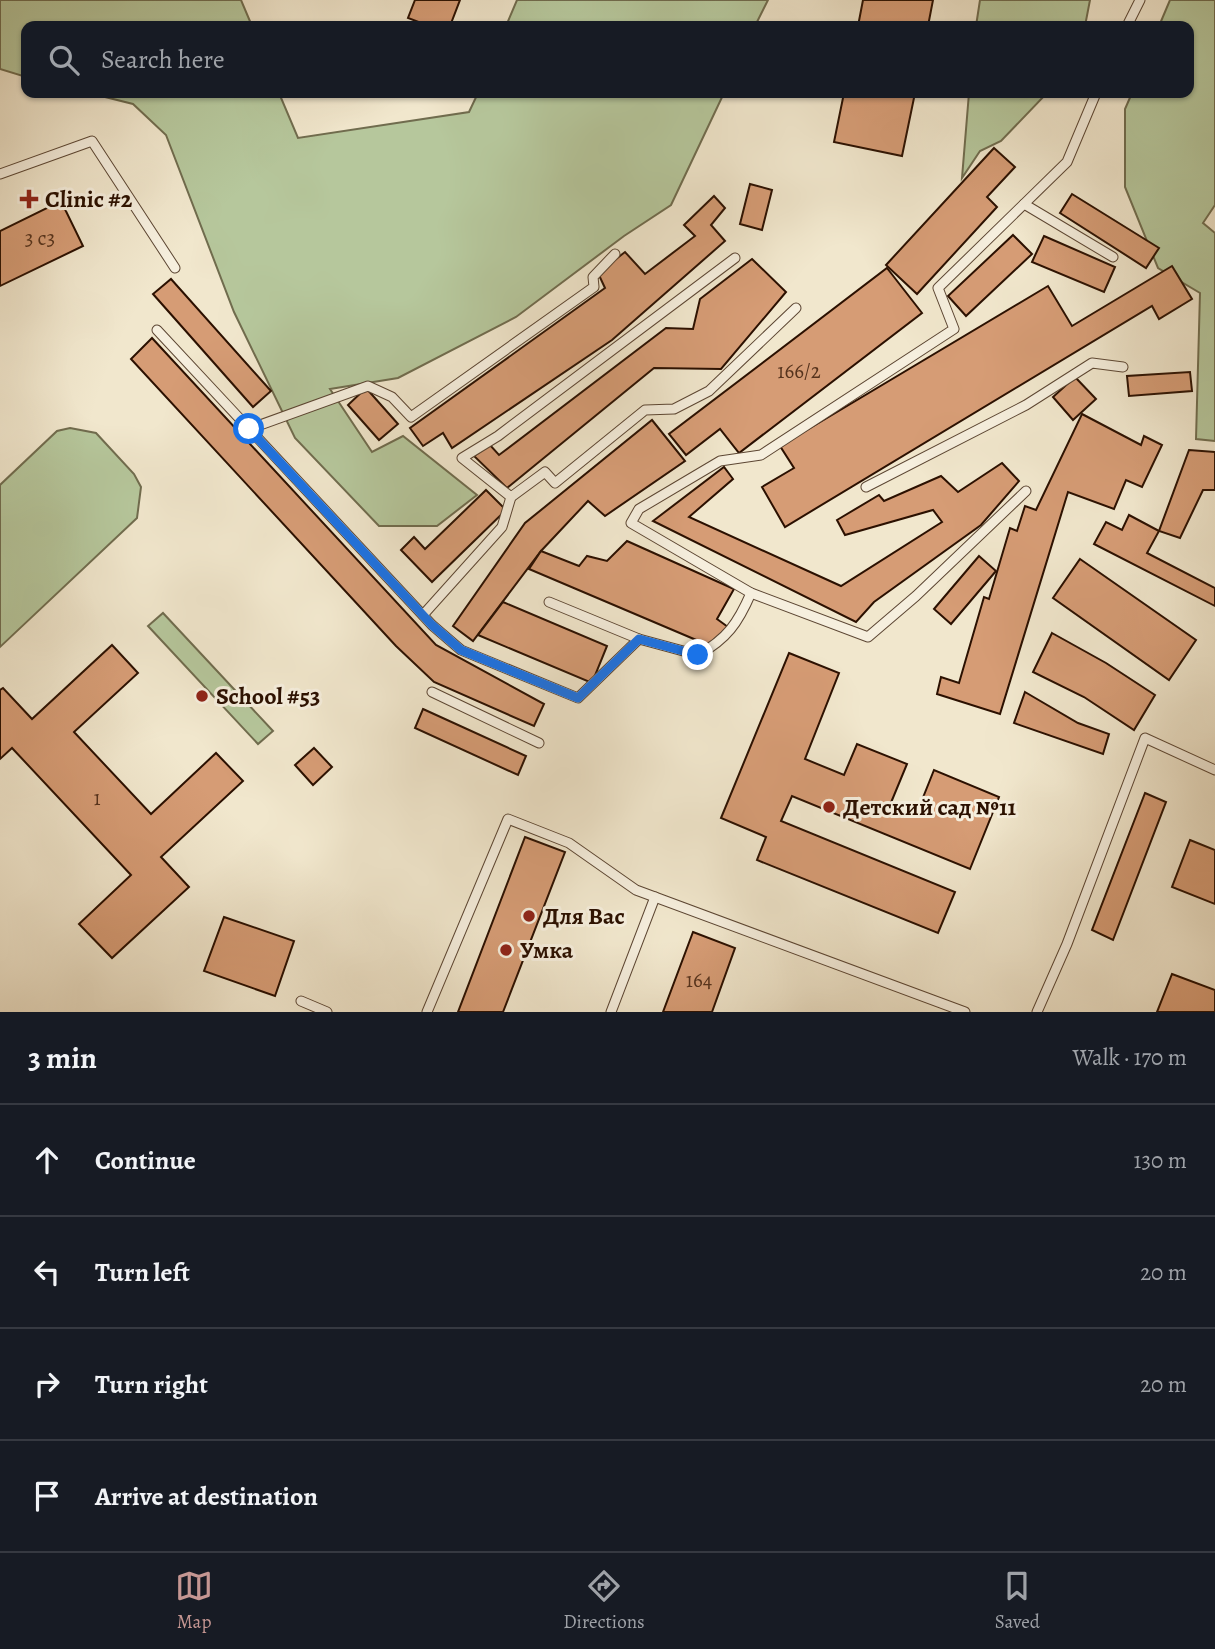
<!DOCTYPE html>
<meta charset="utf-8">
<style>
:root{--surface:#171b24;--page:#242831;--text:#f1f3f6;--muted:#9ea1a6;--line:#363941;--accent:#c59692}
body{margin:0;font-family:Alegreya,serif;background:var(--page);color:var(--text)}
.stop{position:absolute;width:21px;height:21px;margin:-16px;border:5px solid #1a73e8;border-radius:50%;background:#fff}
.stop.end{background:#1a73e8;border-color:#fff;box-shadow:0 2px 7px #0008}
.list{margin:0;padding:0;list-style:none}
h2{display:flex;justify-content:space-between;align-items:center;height:91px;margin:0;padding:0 28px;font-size:30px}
h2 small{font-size:23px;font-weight:400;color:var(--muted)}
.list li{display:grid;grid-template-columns:46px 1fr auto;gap:21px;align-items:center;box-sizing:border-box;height:112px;padding:0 28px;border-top:2px solid var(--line)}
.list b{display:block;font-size:26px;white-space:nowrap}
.list em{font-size:23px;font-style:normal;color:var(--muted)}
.icon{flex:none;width:38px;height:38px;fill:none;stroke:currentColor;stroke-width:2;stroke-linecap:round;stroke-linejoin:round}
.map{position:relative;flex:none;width:1215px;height:1012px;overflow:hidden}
.search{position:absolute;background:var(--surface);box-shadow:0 2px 5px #0004;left:21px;right:21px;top:21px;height:77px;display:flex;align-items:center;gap:18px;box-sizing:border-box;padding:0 24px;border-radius:14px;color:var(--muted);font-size:26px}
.sheet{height:539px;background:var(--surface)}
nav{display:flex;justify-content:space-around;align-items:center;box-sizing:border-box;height:98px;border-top:2px solid var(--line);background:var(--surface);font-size:19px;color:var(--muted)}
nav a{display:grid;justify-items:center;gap:4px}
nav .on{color:var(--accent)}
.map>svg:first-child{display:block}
.green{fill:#b6c79c;stroke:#706c4e;stroke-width:2}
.building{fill:#d69c75;stroke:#2b1000;stroke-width:2}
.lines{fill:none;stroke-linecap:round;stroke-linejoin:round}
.lane-casing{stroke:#5c4633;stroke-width:11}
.lane{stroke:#f6efde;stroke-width:9}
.route{stroke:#1a73e8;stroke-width:9}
.poi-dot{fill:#8f2418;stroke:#f6efde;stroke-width:2.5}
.labels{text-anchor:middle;stroke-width:6;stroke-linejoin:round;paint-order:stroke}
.number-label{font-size:21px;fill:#56331d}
.poi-label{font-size:24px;font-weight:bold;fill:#2b1000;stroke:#f6efde;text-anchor:start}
</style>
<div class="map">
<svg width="1215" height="1012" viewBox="0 0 1215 1012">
<rect width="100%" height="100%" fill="#f1e7cd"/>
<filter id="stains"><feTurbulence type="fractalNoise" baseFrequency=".00286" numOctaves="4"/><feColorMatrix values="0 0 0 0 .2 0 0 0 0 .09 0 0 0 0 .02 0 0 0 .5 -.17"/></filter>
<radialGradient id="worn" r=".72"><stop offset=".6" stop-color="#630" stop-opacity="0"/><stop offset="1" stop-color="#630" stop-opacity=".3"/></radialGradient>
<g class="green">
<path d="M0,0h241l11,26h-226v51l-26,-8z"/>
<path d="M517,0h251l-13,26h-249z"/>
<path d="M980,0h110l-5,26h-109z"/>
<path d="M1170,0h45v205l-12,18 12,10v208l-19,-2 4,-146 -42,-25 -33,-81v-78l7,-16h57v-67h-30z"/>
<path d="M89,93h190l19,45 171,-26 9,-19h246l-53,112 -47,31 -108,81 -118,61 -68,11 42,63 31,-16 74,59 -40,31h-58l-84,-88 -61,-126 -68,-177 -33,-31z"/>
<path d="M969,93h78l-46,48 -21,10 -18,27z"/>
<path d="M70,428l26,5 38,41 7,13 -4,31 -137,129v-162l57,-54z"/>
<path d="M163,613l110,118 -15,13 -110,-118z"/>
</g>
<g class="building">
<path d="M415,0h45l-10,26h-21l-21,-8z"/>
<path d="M863,0h70l-5,26h-70z"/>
<path d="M844,93h71l-13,63 -68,-14z"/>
<path d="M994,148l21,19 -28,30 10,10 -80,87 -31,-29z"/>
<path d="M750,184l22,6 -10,40 -22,-6z"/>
<path d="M1072,194l87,54 -13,20 -86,-55z"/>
<path d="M714,196l11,12 -14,17 14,16 -113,99 -160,108 -9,-15 -20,13 -13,-18 195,-140 -7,-15 27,-21 20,22 50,-38 -11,-11z"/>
<path d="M61,201l22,45 -83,40v-55z"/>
<path d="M1013,235l19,19 -66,62 -18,-20z"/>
<path d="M1044,236l71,31 -11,25 -72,-30z"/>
<path d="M752,259l34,33 -65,77 -67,-1 -147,120 -33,-32 16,-11 9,10 167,-127 27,1 7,-30z"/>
<path d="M1172,266l20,33 -33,20 -7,-13 -367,221 -23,-40 32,-19 -14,-22 268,-160 24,40z"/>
<path d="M887,268l35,45 -183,140 -19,-24 -34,26 -17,-21z"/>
<path d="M171,279l100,112 -18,16 -100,-113z"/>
<path d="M152,338l284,307 108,59 -10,22 -100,-44 -38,-36 -265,-287z"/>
<path d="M1190,372l2,19 -63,5 -2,-20z"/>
<path d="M1075,377l21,22 -23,21 -20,-23z"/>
<path d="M366,388l32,36 -19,16 -31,-35z"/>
<path d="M1082,414l59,31 3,-9 18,9 -20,42 -16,-7 -12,29 -46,-17 -68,222 -63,-20 4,-17 18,6 25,-86 5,2 21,-71 7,3 8,-25 11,4z"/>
<path d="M652,420l33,41 -80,55 -17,-15 -47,50 -68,90 -20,-15 72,-103z"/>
<path d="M1189,450l26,2v38h-12l-23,48 -21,-7z"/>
<path d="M1002,463l17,18 -38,44 -107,77 -18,20 -203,-101 71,-54 9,12 -44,38 152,69 101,-64 -9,-12 -88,25 -8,-15 42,-25 5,6 57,-25 17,16z"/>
<path d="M486,490l20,20 -74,72 -31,-32 13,-13 11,12z"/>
<path d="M1129,515l30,16 -12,22 68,35v18l-121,-62 12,-22 16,8z"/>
<path d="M627,541l107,48 -17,30 11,8 -20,18 -179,-76 12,-18 38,15 8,-10 20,5z"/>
<path d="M979,556l17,15 -45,53 -17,-15z"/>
<path d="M1080,559l116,81 -27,40 -116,-82z"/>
<path d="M503,602l104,44 -15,37 -114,-48z"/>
<path d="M1052,633l54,30 49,32 -21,35 -50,-33 -51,-25z"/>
<path d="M112,645l26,28 -64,59 77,82 65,-61 27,28 -82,76 28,30 -77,71 -33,-34 52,-49 -119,-127 -12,11v-69l3,-2 29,31z"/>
<path d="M789,653l50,20 -34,86 39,16 13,-31 50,20 -17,41 26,10 18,-45 65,27 -29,72 -178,-73 -11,25 174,71 -17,41 -181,-73 9,-23 -45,-19z"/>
<path d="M1025,692l53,31 31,11 -6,20 -89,-31z"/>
<path d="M423,709l103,47 -8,19 -103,-47z"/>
<path d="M314,748l18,19 -19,18 -18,-20z"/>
<path d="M1145,793l21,9 -53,138 -21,-10z"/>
<path d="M525,837l40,15 -62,160h-45z"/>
<path d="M1190,840l25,10v54l-43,-17z"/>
<path d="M224,917l70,24 -19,55 -71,-25z"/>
<path d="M693,932l42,16 -23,64h-49z"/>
<path d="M1172,974l43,16v22h-58z"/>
</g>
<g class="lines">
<defs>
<g id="lane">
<path d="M1127,26l13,-26"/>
<path d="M0,174l92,-33 83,127"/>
<path d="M1024,204l89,53"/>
<path d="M735,258l-237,178 -36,22 49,39 34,-25 10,11 90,-73 29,-1 35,-18 87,-83"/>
<path d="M157,330l275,295 29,25 117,48 61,-59 59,16c29,-16 40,-32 53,-62"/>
<path d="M249,429l119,-43 24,11 19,20 183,-130 -1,-10 22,-23"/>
<path d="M866,487l160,-82 66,-42 31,4"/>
<path d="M1026,491l-110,105 -48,41 -117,-44 -120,-70 8,-14 81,-48 41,-6 193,-126 -16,-41 129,-126 29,-69"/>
<path d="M549,602l90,37"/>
<path d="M423,615l79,-88 9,-30"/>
<path d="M432,692l107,51"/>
<path d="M301,1001l26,11"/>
<path d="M427,1012l81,-193 61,24 67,47 329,122"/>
<path d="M611,1012l44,-115"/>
<path d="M1037,1012l30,-68 78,-206 70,32"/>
</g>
</defs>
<use href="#lane" class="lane-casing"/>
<use href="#lane" class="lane"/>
</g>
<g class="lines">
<path class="route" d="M249,429l183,196 29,25 117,48 61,-59 59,16"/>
</g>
<g class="poi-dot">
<path d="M25.5 188.5h7v7h7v7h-7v7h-7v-7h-7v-7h7z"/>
<circle cx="202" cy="696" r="7"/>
<circle cx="829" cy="807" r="7"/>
<circle cx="529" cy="916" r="7"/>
<circle cx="506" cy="950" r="7"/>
</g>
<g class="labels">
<g class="number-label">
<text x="40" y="245">3 с3</text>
<text x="799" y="378">166/2</text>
<text x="97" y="805">1</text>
<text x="699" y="987">164</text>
</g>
<g class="poi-label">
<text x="45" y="207">Clinic #2</text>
<text x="216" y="704">School #53</text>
<text x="843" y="815">Детский сад №11</text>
<text x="543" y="924">Для Вас</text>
<text x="520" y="958">Умка</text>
</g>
</g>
<rect width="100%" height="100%" filter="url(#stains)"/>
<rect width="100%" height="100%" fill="url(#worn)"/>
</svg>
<div class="stop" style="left:249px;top:429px"></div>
<div class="stop end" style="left:698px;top:655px"></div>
<div class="search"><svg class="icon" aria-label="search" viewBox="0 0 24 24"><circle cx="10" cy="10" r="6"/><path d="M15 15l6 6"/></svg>Search here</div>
</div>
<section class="sheet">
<h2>3 min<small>Walk · 170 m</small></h2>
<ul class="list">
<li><svg class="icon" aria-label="ahead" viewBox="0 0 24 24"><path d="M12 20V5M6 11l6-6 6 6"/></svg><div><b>Continue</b></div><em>130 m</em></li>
<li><svg class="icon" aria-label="left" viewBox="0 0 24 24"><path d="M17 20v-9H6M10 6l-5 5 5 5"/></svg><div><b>Turn left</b></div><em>20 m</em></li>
<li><svg class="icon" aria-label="right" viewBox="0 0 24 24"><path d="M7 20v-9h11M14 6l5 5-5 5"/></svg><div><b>Turn right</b></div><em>20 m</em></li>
<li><svg class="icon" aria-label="arrive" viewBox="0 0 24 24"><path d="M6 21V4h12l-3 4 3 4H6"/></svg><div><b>Arrive at destination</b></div></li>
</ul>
</section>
<nav>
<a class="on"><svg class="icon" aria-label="map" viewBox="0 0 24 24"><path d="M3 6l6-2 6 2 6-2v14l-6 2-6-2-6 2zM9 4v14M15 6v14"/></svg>Map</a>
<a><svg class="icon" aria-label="directions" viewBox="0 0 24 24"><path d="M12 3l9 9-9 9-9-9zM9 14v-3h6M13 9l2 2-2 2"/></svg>Directions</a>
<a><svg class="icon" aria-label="saved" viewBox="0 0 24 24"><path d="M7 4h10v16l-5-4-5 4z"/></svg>Saved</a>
</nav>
